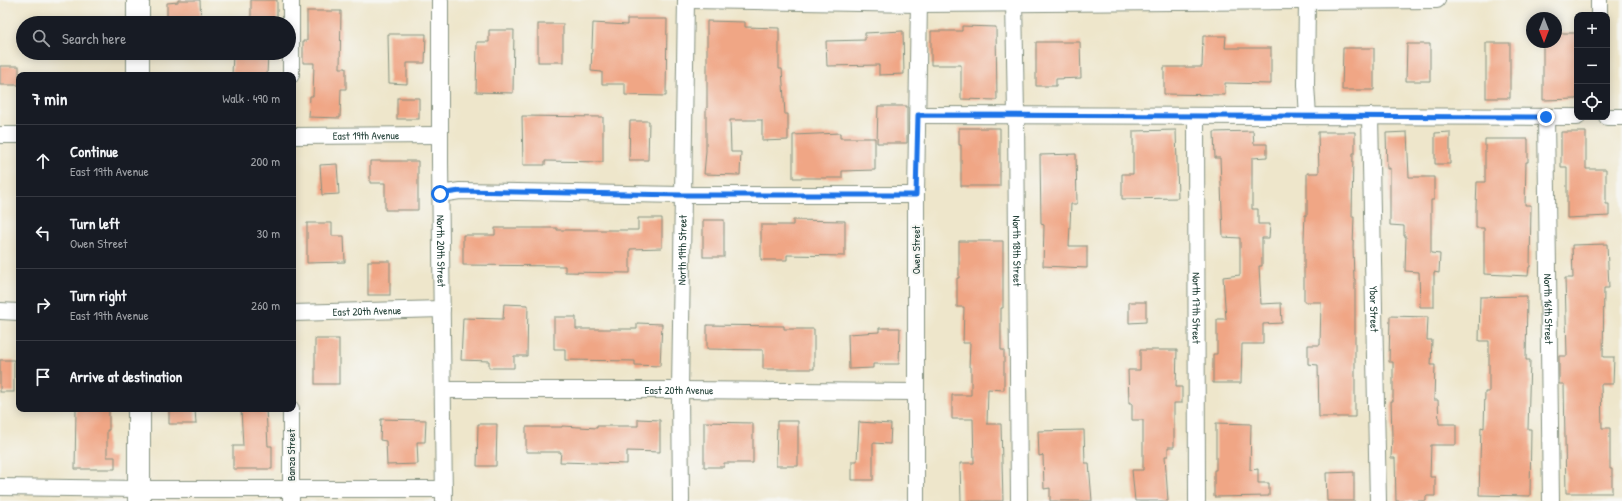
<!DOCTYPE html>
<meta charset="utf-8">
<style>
:root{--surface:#171b24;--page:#20242c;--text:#f1f3f6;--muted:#9ea1a6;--line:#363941}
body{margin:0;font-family:"Patrick Hand",sans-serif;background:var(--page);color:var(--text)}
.controls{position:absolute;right:12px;top:12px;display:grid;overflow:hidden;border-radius:8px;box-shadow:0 2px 10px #0003}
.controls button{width:36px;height:36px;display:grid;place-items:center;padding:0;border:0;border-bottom:1px solid var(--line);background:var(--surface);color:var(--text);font:20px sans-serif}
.compass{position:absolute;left:1526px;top:12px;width:36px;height:36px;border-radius:50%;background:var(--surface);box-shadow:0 2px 10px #0003;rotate:180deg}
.stop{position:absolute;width:12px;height:12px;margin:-9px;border:3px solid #1a73e8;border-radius:50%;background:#fff}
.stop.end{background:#1a73e8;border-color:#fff;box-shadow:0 1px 4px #0008}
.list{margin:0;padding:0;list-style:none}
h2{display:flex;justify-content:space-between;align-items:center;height:52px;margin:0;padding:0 16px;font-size:17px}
h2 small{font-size:13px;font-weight:400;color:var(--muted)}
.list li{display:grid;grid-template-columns:26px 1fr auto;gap:12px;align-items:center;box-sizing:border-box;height:72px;padding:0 16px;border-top:1px solid var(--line)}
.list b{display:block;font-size:15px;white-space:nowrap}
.list p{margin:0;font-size:13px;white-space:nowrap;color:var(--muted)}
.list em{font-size:13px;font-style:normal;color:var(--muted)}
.icon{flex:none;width:22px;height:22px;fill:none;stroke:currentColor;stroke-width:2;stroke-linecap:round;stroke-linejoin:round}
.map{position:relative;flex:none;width:1622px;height:501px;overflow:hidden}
.search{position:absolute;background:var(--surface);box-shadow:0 2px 10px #0003;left:16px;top:16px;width:280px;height:44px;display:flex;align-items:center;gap:10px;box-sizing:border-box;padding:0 14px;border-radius:22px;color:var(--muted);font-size:15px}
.panel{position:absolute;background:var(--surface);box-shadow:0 2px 10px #0003;left:16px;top:72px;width:280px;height:340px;border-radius:8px}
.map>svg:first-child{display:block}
.building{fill:#f0a685}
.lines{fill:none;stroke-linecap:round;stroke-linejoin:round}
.street-casing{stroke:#869280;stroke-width:18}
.secondary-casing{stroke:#869280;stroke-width:24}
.street{stroke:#fff;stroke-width:16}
.secondary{stroke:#fff;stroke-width:22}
.route{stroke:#1a73e8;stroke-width:5}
.labels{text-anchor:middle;stroke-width:4;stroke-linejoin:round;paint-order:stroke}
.street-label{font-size:11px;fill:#1f3d34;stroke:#f6f6f2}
</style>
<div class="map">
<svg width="1622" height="501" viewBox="0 0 1622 501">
<rect width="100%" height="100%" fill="#f6f6f2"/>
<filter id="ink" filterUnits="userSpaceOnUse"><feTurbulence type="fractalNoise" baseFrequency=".025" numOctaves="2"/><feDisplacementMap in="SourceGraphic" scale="8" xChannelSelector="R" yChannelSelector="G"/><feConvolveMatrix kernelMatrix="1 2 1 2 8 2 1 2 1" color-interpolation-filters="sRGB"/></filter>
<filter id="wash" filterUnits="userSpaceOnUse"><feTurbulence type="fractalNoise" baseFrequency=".012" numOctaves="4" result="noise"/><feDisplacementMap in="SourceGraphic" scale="16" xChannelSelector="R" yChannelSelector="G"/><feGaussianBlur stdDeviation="0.9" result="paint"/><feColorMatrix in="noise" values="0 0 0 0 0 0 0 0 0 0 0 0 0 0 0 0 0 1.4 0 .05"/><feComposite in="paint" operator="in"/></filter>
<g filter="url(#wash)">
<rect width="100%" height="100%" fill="#eee6cb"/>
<g id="blocks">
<g class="building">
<path d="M178,0h22l1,23h-34v-20l11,-1z"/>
<rect x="251" y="0" width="26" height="20"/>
<path d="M307,11h34l-1,57h6v21h-5l-1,29 -31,-1 1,-21h3l1,-33h-11v-22h4z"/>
<path d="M627,19h40l-1,77 -41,-1v-11h-23v-12l-11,-1 2,-48 34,2z"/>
<path d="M707,21l38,1v5l34,1v41h3l3,45h3v26l-26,1v-21h-32l1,32h10l-1,23 -36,-1 2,-23v-43h1z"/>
<rect x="538" y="24" width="25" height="38"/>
<path d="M962,26l34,1 1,73 -36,-1v-34h-30v-34h31z"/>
<path d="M489,30h25l-1,63 -37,-1 1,-50h12z"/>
<path d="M903,31l1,43 -25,1v-10l-52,1 -1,-25 39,-1v-7z"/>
<path d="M1556,33h21v66l-34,1v-58h13z"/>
<path d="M388,34h38l-1,29h-18v21l-18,-1z"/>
<path d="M1203,36h23l-1,12h46v36l-46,-1v12l-61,-1v-27h38z"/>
<path d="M1036,42h44l1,36 -25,1v7h-20z"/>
<rect x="1486" y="43" width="24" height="55"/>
<path d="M1407,44h23v37h-24z"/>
<path d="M1343,48h31v42h-32z"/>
<path d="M233,53h35l-1,22h-35z"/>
<rect x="0" y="66" width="19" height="19"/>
<rect x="397" y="98" width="22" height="21"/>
<path d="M878,106h29v37h-30z"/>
<path d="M522,116l81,1v45l-58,-1v4h-22z"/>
<path d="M630,121h19l-1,39h-19z"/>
<path d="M959,128h41v58h-39v-41h-2z"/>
<path d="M1176,130l2,68 -56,1v-25h11v-43z"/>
<path d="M1253,131l1,13h13v13l-15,1v51h6v15h12l-1,14h-7v28h-3l2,38 20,-1 1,20 -19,1v20h-21l-1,39h-28v-29h4v-35h9l-3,-42 17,-2v-37l-17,-1 -3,-79h-5l-1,-26z"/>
<path d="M1318,132h37v21h-2l-1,64h2l-1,30 1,32h1v138h-36l-1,-52 -10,-1v-19h12l1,-43h-17v-65l1,-22h2v-42h12z"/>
<path d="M1407,132l2,45h25v23h-3v53l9,1 -1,19 -5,-1v35h-14l-1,-35 -14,-1 1,-35h-2v-10l-14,-1v-57l-3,1 -1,-36z"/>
<path d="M1450,132v32h-15v-31z"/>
<path d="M1561,132h25v37h20v35h3v12l-42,2v-51h-6z"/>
<path d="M840,133v5h35v32l-33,1v7h-49v-43z"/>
<path d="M1485,139h43v23h-2l-1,43h6l-1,62h-1l-1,9 -44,-2v-46h-8v-22l1,-24h8z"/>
<path d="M1076,154l1,50h-6l-2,42h18v22l-44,-2 1,-41 -3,-1 -1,-69z"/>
<path d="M370,161h48v49h-33v-27h-15z"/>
<path d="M337,164l2,30 -17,1 -2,-30z"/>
<path d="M638,218h24v30l-32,1v24l-65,-1v-6l-102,-1v-30h32v-7h62v2h81z"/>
<rect x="703" y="220" width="21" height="37"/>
<path d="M793,220l52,1v35l-58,-1v5h-26v-35h32z"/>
<path d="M307,223h25v13h12l1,26 -38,1z"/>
<path d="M959,241h44v67h-2v42h3v40l-16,-1 -1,35h14l2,77h-42l-1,-38h14l-1,-44h-21v-24h19v-28h-2l1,-24h-7l1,-36h-7v-29h2z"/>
<path d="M1607,244l2,44h-5l-1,69h11l-1,27h-12l1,44h8v41h2v24h-46l-2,-109h-5v-28h8l-2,-78h8l-1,-33z"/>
<rect x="368" y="261" width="22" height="34"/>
<path d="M1527,296l-1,64h4l-2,69h3l-1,67 -51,-1 2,-68 3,1 1,-36h4v-51h-10l1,-44z"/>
<path d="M1129,302h17v20l-17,1z"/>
<path d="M504,304l24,1 -1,51h-13v12h-25v-7l-28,-1 2,-42 40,1z"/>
<path d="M1390,316l38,1 -1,23h5l-1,25h4l-1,35h4l1,24h17v21h-25l-1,32h5v19h-9v5h-30l-1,-43h-4l1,-21 -1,-36h2v-39h-4z"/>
<path d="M554,317h22v12h61v-6l25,1 -2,42 -25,-1v-4l-70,-1v-11h-11z"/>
<path d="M707,325l77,1v3h30v40h-51v-19l-56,-1z"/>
<path d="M879,328h21l-1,36h-26v4l-24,1 -1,-35 31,-2z"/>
<rect x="315" y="339" width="24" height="45"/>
<path d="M1140,350h37l-1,37h6v16h-8v44h-6v9h-3l3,45h-33l-3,-31h11v-50h-11v-17h-3l-1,-33h12z"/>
<rect x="0" y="360" width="14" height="32"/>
<path d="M76,409h33v21h-2v27h8v12h-40z"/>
<path d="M169,409h26l1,15h-27z"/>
<path d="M241,409h25l2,37h4v23h-39v-23h10z"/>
<path d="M381,419l45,1 -1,22h-8l1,22 -31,1 -1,-24 -6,-1z"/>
<path d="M638,419l22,1v32l-33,-1v13l-67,-2 1,-10h-35v-25h36v-1l35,2v-2h41z"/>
<path d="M777,421h21v45h-22z"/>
<path d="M704,422l49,1v40h-29v4h-20z"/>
<path d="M859,422l32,2 -1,20 -17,-1v37h-21v-19h5z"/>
<path d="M1216,423l35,1 -1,46 8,-1v14h11v13l-55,1v-27h2z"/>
<path d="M478,424h19l-1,42h-19z"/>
<path d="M1084,430l1,33h4l3,38h-42v-13l-6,1 -1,-34 -4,1 -1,-25z"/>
<path d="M1354,472v29h-27l-1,-28z"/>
</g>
</g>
</g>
<g filter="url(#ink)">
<use href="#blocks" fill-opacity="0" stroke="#869280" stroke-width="1"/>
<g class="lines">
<defs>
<g id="street">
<path d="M291,0v75"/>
<path id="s1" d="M440,0v162l4,339"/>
<path d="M691,0l228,4 518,-4"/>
<path id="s2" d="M1014,0l2,115 3,386"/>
<path d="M1307,0l-1,85 2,31"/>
<path d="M1599,0v15"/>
<path d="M918,115l659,2"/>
<path id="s3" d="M1196,116l1,385"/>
<path id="s4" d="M1370,116l8,385"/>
<path id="s5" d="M1546,117l5,384"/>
<path d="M1607,117h15"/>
<path d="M0,135h19"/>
<path id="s6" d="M293,136l147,-1"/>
<path d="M440,194l20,-3 222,4h234"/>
<path d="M0,311l19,1"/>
<path id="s7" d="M293,313l149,-4"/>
<path id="s8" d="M443,390h237l236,2"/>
<path d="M291,409v92"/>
<path d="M0,487l139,2h305"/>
<path id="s9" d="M681,501l-1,-111 6,-390"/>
<path d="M916,501v-306l3,-195"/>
</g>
<g id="secondary">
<path d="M138,0v23"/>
<path d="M138,53v22"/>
<path d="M139,409v92"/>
</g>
</defs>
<use href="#street" class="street-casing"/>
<use href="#secondary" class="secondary-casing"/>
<use href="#street" class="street"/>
<use href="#secondary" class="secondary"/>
</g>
</g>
<g class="lines" filter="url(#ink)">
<path class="route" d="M440,194l20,-3 222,4h234l2,-80 628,2"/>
</g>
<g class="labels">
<g class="street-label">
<text dy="4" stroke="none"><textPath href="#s6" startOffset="73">East 19th Avenue</textPath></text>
<text dy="4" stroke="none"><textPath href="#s9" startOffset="251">North 19th Street</textPath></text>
<text transform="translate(916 250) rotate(-90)" y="4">Owen Street</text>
<text dy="4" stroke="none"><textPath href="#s2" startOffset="251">North 18th Street</textPath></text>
<text dy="4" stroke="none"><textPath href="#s1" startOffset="251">North 20th Street</textPath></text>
<text dy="4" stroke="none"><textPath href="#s3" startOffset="192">North 17th Street</textPath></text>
<text dy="4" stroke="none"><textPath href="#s4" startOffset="193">Ybor Street</textPath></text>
<text dy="4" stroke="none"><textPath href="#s5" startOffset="192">North 16th Street</textPath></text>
<text dy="4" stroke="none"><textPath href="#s7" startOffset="74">East 20th Avenue</textPath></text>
<text dy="4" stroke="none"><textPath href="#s8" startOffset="236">East 20th Avenue</textPath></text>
<text transform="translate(291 455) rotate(-90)" y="4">Banza Street</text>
</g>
</g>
</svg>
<div class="controls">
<button>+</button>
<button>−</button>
<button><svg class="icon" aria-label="locate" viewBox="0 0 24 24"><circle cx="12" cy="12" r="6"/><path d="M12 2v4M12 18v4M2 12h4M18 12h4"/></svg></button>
</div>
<svg class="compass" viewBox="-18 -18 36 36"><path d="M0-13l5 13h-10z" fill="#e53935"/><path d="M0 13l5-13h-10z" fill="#9ea1a6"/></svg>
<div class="stop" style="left:440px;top:194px"></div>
<div class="stop end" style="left:1546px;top:117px"></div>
<div class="search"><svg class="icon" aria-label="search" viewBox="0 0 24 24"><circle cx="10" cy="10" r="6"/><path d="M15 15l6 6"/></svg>Search here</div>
<section class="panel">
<h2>7 min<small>Walk · 490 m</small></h2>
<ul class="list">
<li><svg class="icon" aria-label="ahead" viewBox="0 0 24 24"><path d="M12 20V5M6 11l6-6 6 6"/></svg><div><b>Continue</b><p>East 19th Avenue</p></div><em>200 m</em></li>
<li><svg class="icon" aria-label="left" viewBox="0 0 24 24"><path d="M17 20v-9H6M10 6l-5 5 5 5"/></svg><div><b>Turn left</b><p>Owen Street</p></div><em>30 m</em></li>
<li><svg class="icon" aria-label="right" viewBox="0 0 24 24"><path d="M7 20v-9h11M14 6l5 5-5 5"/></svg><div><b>Turn right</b><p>East 19th Avenue</p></div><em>260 m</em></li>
<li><svg class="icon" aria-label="arrive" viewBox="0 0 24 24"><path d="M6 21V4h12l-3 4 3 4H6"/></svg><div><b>Arrive at destination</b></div></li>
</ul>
</section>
</div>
